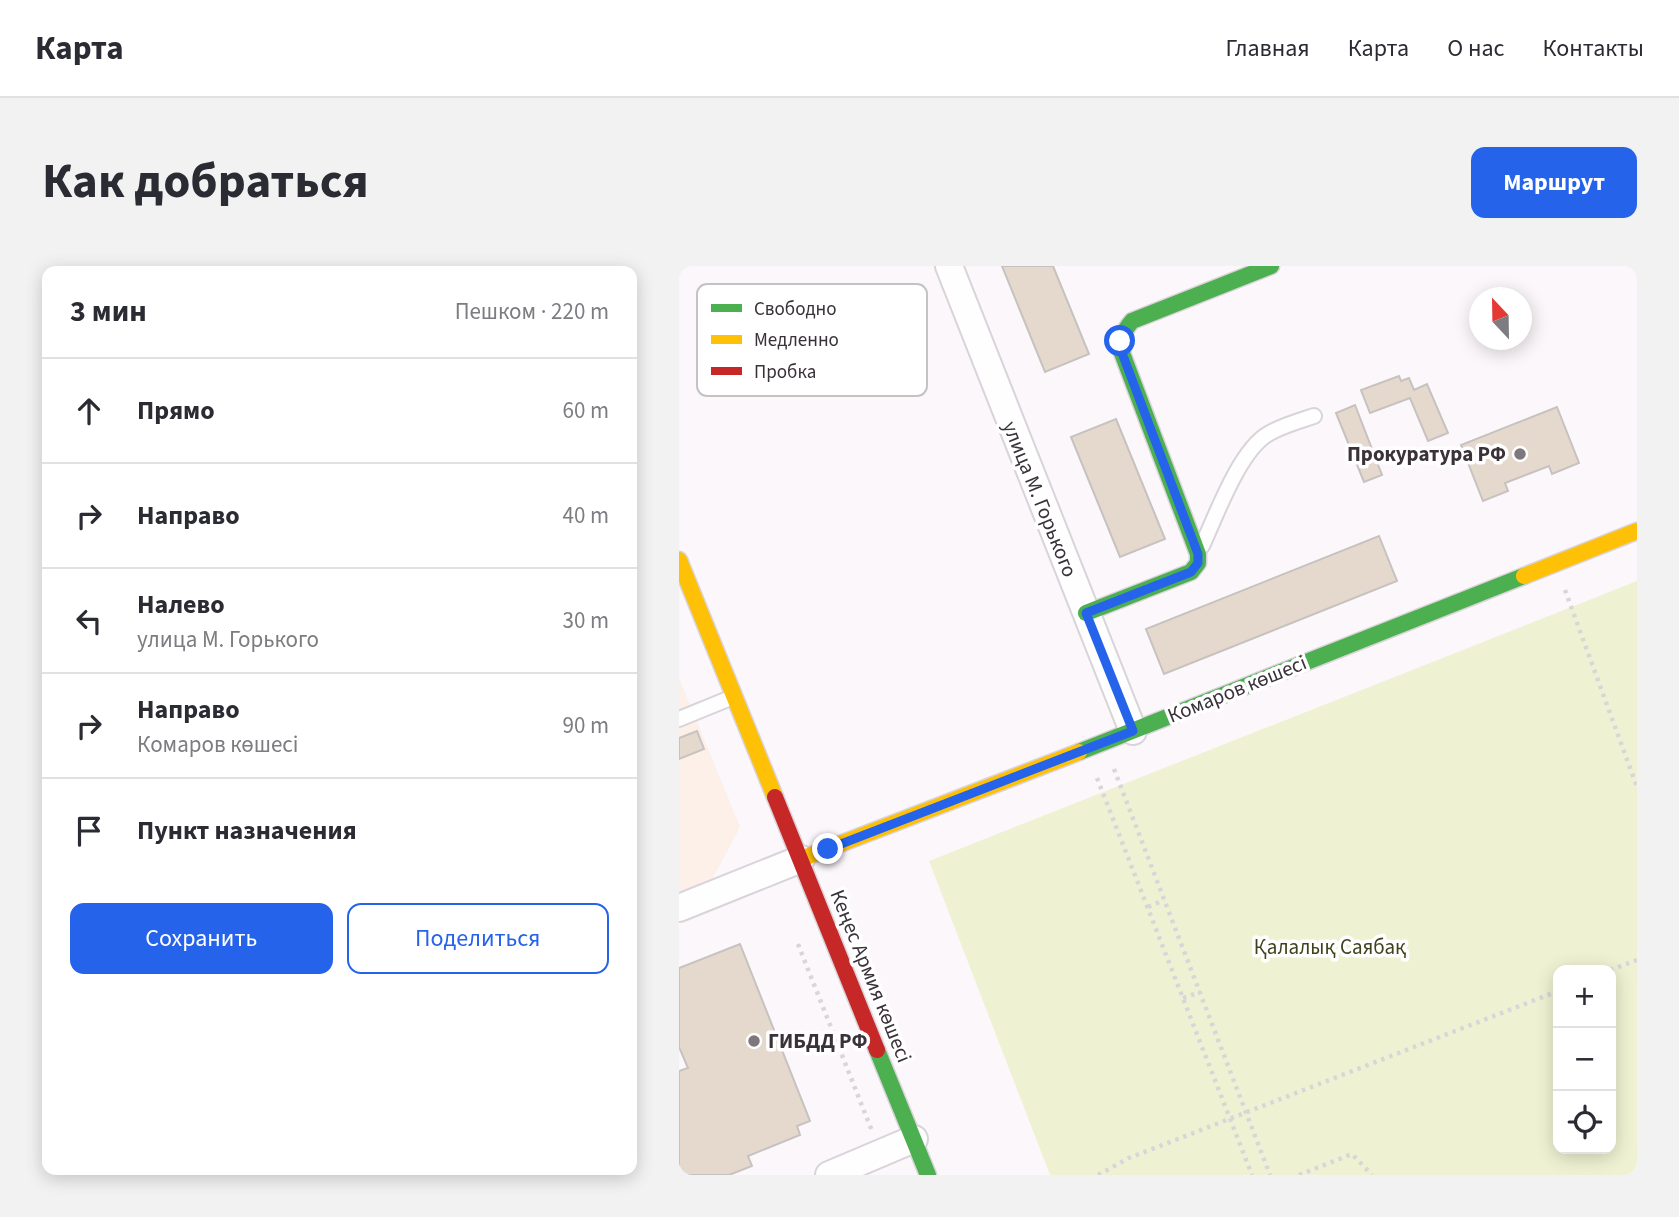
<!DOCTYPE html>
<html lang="ru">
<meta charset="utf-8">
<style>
:root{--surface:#fff;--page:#f2f2f3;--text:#2b2b33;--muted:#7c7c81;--line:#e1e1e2;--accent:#2563eb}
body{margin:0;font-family:"Source Sans 3",sans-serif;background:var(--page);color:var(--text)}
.controls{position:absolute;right:21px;bottom:21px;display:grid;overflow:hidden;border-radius:14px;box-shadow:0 4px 18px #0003}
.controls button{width:63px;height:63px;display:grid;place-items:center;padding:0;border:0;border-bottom:2px solid var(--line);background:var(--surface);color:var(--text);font:35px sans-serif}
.compass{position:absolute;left:790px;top:21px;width:63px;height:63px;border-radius:50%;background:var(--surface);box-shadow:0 4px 18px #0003;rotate:338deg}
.stop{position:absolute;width:21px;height:21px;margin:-16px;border:5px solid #2563eb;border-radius:50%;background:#fff}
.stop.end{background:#2563eb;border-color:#fff;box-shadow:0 2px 7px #0008}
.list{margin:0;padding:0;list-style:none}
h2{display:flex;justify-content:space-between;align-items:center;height:91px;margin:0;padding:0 28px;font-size:30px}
h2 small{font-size:23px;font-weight:400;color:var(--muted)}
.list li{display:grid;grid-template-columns:46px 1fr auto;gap:21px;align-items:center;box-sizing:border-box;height:105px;padding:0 28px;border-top:2px solid var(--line)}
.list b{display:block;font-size:26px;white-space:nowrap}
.list p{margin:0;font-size:23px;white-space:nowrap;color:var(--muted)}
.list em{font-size:23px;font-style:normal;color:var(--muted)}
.actions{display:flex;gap:14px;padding:21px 28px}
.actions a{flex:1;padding:16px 0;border:2px solid var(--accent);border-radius:14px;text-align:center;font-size:24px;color:var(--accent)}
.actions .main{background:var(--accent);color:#fff}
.icon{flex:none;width:38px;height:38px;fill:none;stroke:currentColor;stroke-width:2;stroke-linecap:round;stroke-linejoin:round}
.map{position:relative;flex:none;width:958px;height:909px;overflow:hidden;border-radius:14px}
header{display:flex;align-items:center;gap:42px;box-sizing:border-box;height:98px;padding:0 35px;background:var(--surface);border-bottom:2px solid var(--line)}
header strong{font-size:33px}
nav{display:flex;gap:38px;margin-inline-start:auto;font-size:24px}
.intro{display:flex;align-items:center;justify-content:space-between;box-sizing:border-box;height:168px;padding:0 42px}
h1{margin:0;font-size:49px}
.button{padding:18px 32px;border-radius:14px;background:var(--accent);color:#fff;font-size:24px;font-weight:700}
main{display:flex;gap:42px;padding:0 42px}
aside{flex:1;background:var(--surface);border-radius:14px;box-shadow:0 4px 18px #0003}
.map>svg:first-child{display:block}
.medical{fill:#fcf0e8}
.green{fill:#eff2d2;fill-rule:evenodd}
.building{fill:#e4d9cc;stroke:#c7c2c0;stroke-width:2}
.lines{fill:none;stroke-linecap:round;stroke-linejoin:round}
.lane-casing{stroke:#d9d4d9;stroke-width:18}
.street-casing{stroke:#d9d4d9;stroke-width:30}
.fast-casing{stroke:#d9d4d9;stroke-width:19}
.slow-casing{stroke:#d9d4d9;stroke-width:19}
.jam-casing{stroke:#d9d4d9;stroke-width:19}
.path{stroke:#d9d6d9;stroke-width:4.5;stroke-dasharray:3.5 5;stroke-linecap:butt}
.lane{stroke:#fefefe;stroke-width:14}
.street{stroke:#fefefe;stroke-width:26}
.fast{stroke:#4caf50;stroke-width:16}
.slow{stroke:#ffc107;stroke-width:16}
.jam{stroke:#c62828;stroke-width:16}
.route{stroke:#2563eb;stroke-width:9}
.poi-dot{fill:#7e777d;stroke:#fff;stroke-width:2.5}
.labels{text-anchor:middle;stroke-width:7;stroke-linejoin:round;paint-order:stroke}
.poi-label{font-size:21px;font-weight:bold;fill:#3a3239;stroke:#fff;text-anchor:end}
.street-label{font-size:21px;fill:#3a3239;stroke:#fff}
.park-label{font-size:21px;fill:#3f431d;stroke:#fff}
.key{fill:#fff;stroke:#c4c2c4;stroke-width:2}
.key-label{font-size:19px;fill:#3a3239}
</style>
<header>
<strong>Карта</strong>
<nav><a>Главная</a><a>Карта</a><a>О нас</a><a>Контакты</a></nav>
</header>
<div class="intro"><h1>Как добраться</h1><a class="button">Маршрут</a></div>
<main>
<aside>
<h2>3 мин<small>Пешком · 220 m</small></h2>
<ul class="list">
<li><svg class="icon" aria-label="ahead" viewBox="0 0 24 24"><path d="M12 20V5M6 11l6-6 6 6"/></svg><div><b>Прямо</b></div><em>60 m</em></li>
<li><svg class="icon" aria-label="right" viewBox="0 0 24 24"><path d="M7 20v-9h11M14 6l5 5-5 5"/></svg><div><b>Направо</b></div><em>40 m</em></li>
<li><svg class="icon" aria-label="left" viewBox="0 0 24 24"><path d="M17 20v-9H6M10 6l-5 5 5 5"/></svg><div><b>Налево</b><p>улица М. Горького</p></div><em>30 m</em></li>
<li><svg class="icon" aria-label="right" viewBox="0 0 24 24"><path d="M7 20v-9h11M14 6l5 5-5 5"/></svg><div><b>Направо</b><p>Комаров көшесі</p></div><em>90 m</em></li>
<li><svg class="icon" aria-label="arrive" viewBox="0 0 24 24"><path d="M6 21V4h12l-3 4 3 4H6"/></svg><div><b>Пункт назначения</b></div></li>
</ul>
<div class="actions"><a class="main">Сохранить</a><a>Поделиться</a></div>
</aside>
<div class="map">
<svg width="958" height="909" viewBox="0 0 958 909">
<rect width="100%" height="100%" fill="#fbf7fb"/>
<path class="medical" d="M0,412l61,149 -29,54 -32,12z"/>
<path class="green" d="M958,315v594h-587l-121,-314zM879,704h53v179h-53z"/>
<g class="building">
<path d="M323,0h51l36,88 -44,18z"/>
<path d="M720,110l2,5 8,-3 5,12 13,-6 21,49 -20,8 -18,-43 -40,15 -9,-23z"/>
<path d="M676,139l27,70 -18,7 -28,-69z"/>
<path d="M878,141l22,56 -27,11 -3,-8 -44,17 3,8 -25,10 -22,-56z"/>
<path d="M437,153l49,120 -45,18 -49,-120z"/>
<path d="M700,270l18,45 -233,93 -18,-45z"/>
<path d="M18,465l7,18 -25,10v-21z"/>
<path d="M61,678l70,177 -13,5 3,9 -52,21 4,10 -23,9h-50v-104l9,-3 -9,-21v-79z"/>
</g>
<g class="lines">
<defs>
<g id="lane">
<path d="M523,280c14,-30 37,-95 66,-112 13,-8 31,-13 46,-18"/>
<path d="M0,453l54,-22"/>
</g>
<g id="street">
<path d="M270,0l184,465"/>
<path d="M0,642l122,-49"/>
<path d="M150,909l85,-36"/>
</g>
<g id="fast">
<path d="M407,347l105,-41 7,-9v-9l-76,-201c-1,-13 1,-22 10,-32l139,-55"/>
<path d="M400,486l445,-176"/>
<path d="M198,784l51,125"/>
</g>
<g id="slow">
<path d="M0,294l96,237"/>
<path d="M845,310l113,-45"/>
<path d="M122,593l278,-107"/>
</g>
<path id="jam" d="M96,531l102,253"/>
</defs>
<use href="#lane" class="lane-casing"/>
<use href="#street" class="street-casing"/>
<use href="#fast" class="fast-casing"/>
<use href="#slow" class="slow-casing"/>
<use href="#jam" class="jam-casing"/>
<g class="path">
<path d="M886,324l72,197"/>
<path d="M435,503l156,406"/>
<path d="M418,512l155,397"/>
<path d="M469,641l16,-7"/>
<path d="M119,678l74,187"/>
<path d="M931,704l27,-10"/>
<path d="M504,732l17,-6"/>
<path d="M419,909l31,-17 429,-167"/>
<path d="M620,909l53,-21 20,21"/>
</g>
<use href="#lane" class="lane"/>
<use href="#street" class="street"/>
<use href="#fast" class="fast"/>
<use href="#slow" class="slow"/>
<use href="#jam" class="jam"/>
</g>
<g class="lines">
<path class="route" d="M149,583l305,-118 -47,-118 105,-41 7,-9v-9l-76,-201 -2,-12"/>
</g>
<g class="poi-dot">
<circle cx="841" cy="188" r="7"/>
<circle cx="75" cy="775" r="7"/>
</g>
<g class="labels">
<g class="poi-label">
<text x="827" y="195">Прокуратура РФ</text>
<text x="89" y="782" text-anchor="start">ГИБДД РФ</text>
</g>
<g class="street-label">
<text transform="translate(361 233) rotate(68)" y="7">улица М. Горького</text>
<text transform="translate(558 423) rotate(-22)" y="7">Комаров көшесі</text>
<text transform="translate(192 710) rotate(68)" y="7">Кеңес Армия көшесі</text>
</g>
<g class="park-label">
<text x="651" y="688">Қалалық Саябақ</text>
</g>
</g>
<rect x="18" y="18" width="230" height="112" rx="10" class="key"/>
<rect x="32" y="38" width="31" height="8" fill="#4caf50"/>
<rect x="32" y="69" width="31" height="9" fill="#ffc107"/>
<rect x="32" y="101" width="31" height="8" fill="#c62828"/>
<g class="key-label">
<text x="75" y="49">Свободно</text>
<text x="75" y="80">Медленно</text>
<text x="75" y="112">Пробка</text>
</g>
</svg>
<div class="controls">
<button>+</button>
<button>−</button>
<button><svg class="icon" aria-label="locate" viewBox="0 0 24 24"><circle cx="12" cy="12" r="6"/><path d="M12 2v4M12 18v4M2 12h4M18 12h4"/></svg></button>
</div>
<svg class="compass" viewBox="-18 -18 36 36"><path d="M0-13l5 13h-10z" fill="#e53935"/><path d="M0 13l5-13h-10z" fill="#7c7c81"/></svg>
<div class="stop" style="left:441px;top:75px"></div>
<div class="stop end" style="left:149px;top:583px"></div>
</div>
</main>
